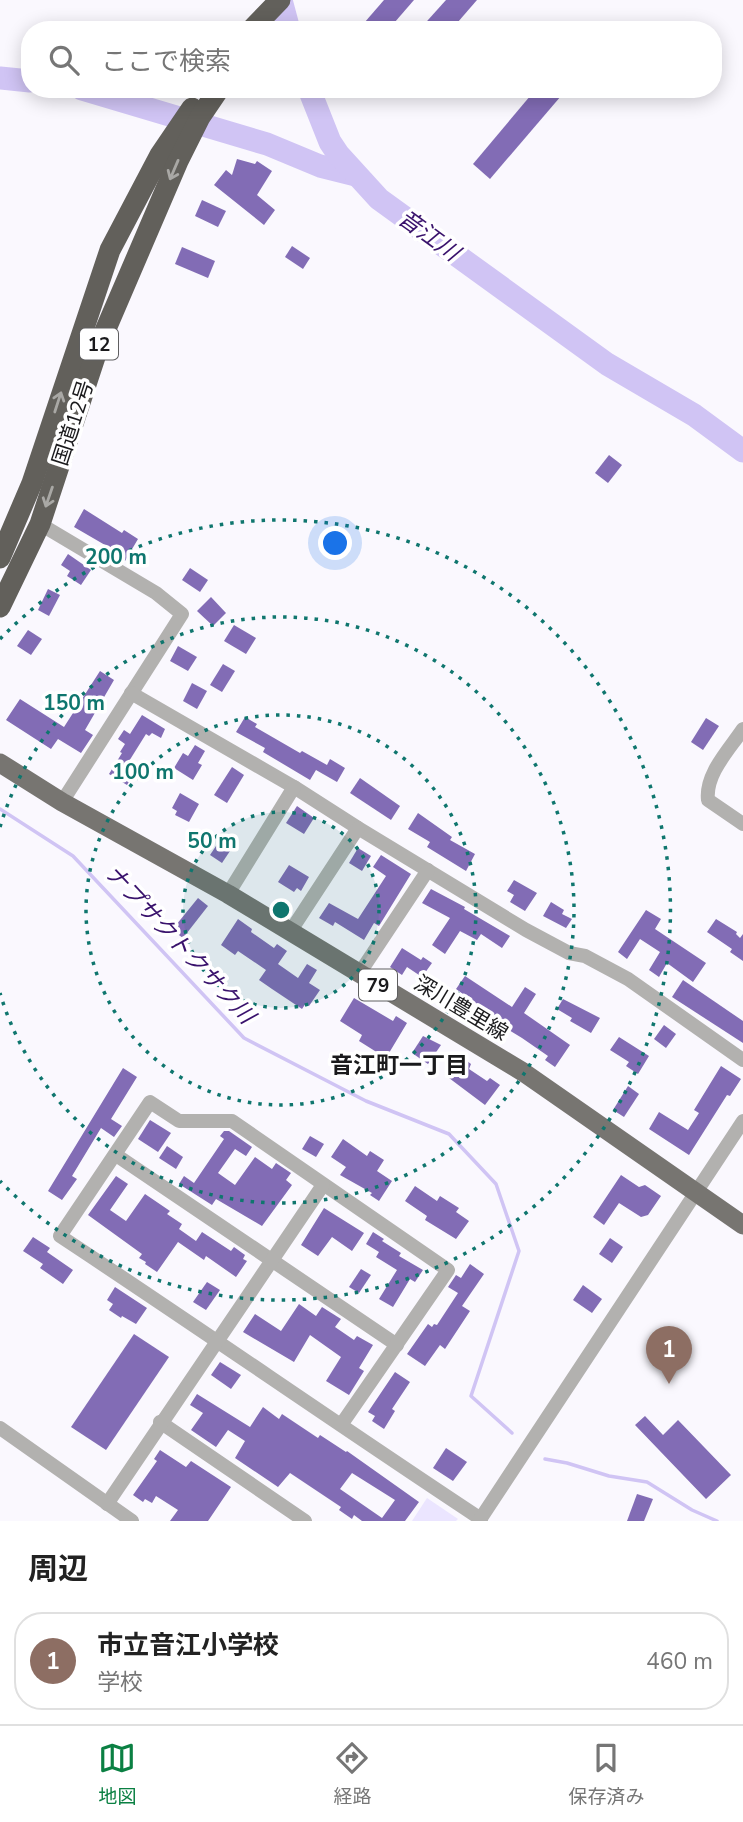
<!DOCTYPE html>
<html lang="ja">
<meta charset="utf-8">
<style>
:root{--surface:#fff;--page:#f6f6f6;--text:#222;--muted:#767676;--line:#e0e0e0;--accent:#0b8043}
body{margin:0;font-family:"Nunito Sans","Noto Sans JP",sans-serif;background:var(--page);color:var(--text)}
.you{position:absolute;left:336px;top:544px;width:24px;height:24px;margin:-18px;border:5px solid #fff;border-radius:50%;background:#1a73e8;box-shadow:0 0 0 10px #1a73e833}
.badge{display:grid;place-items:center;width:46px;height:46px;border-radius:50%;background:var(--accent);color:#fff;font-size:23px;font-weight:700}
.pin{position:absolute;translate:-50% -58px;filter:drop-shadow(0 2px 4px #0008)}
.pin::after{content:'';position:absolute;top:37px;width:24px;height:21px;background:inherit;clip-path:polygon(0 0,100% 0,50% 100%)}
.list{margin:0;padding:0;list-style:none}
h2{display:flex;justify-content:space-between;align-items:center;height:91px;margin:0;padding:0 28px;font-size:30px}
h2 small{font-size:23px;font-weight:400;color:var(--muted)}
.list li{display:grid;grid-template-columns:46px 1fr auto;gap:21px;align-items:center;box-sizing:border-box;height:98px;margin:0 14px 14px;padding:0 14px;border:2px solid var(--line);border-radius:28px}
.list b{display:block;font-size:26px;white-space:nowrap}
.list p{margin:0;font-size:23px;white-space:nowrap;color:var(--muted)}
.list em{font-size:23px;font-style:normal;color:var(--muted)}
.icon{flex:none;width:38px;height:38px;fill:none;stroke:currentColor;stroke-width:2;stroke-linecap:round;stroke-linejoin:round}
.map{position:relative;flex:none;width:743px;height:1521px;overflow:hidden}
.search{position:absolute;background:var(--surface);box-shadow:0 4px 18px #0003;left:21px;right:21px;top:21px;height:77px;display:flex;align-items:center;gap:18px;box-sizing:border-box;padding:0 24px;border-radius:28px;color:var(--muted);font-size:26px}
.sheet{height:203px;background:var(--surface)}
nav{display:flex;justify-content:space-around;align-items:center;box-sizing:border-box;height:98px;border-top:2px solid var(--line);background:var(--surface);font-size:19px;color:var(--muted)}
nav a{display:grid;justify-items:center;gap:4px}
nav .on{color:var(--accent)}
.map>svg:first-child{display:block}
.park{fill:#ebe5ff}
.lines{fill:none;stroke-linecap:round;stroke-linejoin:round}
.stream{stroke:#d0c4f4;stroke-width:3.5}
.river{stroke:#d0c4f4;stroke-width:23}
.building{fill:#826cb5;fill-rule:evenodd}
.minor{stroke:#b2b1af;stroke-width:14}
.major{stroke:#777571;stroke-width:19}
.highway{stroke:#62605b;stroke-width:21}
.oneway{stroke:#a9a8a5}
.ring{fill:none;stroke:#0f766e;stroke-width:3.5;stroke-dasharray:3.5 7}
.labels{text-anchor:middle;stroke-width:7;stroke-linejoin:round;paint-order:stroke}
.shield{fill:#fff;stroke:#5f5f60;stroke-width:2}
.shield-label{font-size:19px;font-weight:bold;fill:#1a1a1c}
.street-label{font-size:21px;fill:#1a1a1c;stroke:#fff}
.water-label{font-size:23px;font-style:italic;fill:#39126c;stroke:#fff}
.neighbourhood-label{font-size:23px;font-weight:bold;fill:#1a1a1c;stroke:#fff}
.centre{fill:#0f766e;stroke:#fff;stroke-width:3.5}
.ring-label{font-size:21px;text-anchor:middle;font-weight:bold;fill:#0f766e;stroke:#fff;stroke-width:7;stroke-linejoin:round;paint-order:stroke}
</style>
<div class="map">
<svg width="743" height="1521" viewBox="0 0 743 1521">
<rect width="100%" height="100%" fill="#faf8fe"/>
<path class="park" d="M427,1498l31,21 -2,2h-44z"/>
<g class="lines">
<g class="stream">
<path d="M0,809l73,47 171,182 122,63 83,33 47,50 23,67 -48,145 41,37"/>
<path d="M545,1459l22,4 42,13 38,6 45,28 25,11"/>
</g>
<g class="river">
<path d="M281,0l8,30"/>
<path d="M0,78l30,3"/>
<path d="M82,89l185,55 53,22 36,9"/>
<path d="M309,89l21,53 8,12 41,45 228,165 87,51 49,36"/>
</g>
</g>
<g class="building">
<path d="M384,0h30l-26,30h-30z"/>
<path d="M446,0h31l-26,30h-32z"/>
<path d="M536,89h31l-77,90 -17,-15z"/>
<path d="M237,159l18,5 2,-3 15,10 -15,24 18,15 -11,15 -50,-40 12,-15 6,5z"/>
<path d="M202,200l24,11 -8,16 -23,-11z"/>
<path d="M292,246l18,12 -7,11 -18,-12z"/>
<path d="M182,247l33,14 -7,17 -33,-14z"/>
<path d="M609,455l13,10 -14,18 -13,-10z"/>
<path d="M84,509l38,24 2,-3 14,9 -13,22 -22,-13 2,-3 -31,-18z"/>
<path d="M68,554l23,16 -10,15 -14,-9 3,-5 -9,-6z"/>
<path d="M190,568l18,12 -8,12 -18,-12z"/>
<path d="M48,589l12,6 -11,21 -11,-6z"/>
<path d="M211,597l15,16 -13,13 -16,-15z"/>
<path d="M234,625l22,13 -10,16 -22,-13z"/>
<path d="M28,630l14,9 -11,16 -14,-9z"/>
<path d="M178,646l19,11 -9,14 -18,-10z"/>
<path d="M223,664l12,7 -13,21 -12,-7z"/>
<path d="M100,671l14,9 -29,50 8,5 -12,18 -23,-14 -7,10 -45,-29 14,-21 44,28z"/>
<path d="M192,683l15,8 -10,18 -14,-8z"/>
<path d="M142,715l23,14 -4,9 -9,-5 -3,3 -3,-2 -20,32 9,5 -8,14 -18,-11 13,-21 -2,-1 5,-8 -7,-5 6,-9 6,4z"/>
<path d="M245,717l12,7 -2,3 45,26 2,-2 25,14 3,-6 15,9 -8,14 -21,-12 -6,10 -47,-28 2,-4 -29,-16z"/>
<path d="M706,718l13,8 -16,24 -12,-8z"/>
<path d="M195,745l10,6 -7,12 4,2 -9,15 -19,-12 9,-15 5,3z"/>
<path d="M232,767l12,8 -17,28 -13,-8z"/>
<path d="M360,778l40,28 -9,14 -41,-27z"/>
<path d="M180,793l19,11 -10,18 -14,-7 2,-4 -5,-3z"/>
<path d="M297,806l17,12 -10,16 -18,-11z"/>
<path d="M418,813l34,24 -2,3 25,14 -9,17 -39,-24 3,-5 -22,-13z"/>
<path d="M222,837l12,8 -12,18 -12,-8z"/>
<path d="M358,848l13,8 -9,15 -13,-8z"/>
<path d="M381,855l30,19 -32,52 -5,-3 -10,17 -29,-18 -2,4 -14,-8 10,-15 29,16 28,-43 -13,-9z"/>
<path d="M289,865l20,12 -8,14 -4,-3 -3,4 -16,-10z"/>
<path d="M514,880l23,13 -12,18 -15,-9 4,-7 -7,-4z"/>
<path d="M431,889l34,18 -1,2 46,27 -8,12 -21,-14 -4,6 -17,-9 -15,23 -13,-9 18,-27 -28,-15z"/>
<path d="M198,898l10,8 -25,32 -11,-8z"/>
<path d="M551,902l13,8 -2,4 10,5 -6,9 -23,-12z"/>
<path d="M646,910l15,9 -6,10 51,34 -13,19 -26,-19 -8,14 -10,-7 11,-18 -20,-13 -13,20 -9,-7z"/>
<path d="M238,919l14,10 -1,3 23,16 3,-4 10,7 -9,13 20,14 9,-14 10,6 -8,13 11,7 -11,16 -3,-3 -4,6 -30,-20 -13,-9 7,-10 -28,-19 -3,4 -14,-10z"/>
<path d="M716,919l21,13 -1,2 4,4 3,-4v27l-13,-9 2,-3 -25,-17z"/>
<path d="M402,948l19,12 2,-3 9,6 -10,14 -15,-10 -5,8 -12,-8z"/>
<path d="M465,976l47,31 13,-20 11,7 -12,19 46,32 -15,22 -10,-7 3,-4 -26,-18 -31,-19 -2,3 -17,-10 5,-8 -21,-15z"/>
<path d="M683,980l60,41v22l-71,-46z"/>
<path d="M354,998l39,23 3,-5 11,7 -21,35 -27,-17 3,-6 -22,-14z"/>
<path d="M563,999l37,19 -9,15 -21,-12 2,-3 -15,-9z"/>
<path d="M664,1025l12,9 -10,14 -12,-9z"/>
<path d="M423,1036l18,9 -13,19 -16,-11z"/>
<path d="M619,1037l30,19 -11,18 -12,-8 3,-4 -19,-12z"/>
<path d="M463,1058l8,6 -2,5 18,12 3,-3 10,7 -15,20 -36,-27z"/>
<path d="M721,1066l20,13 -11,17 -3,-1 -38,60 -40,-26 10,-17 29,18 11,-17 -5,-3z"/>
<path d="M123,1068l14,9 -26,42 11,7 -8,11 -13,-9 -29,48 5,3 -15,21 -14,-9z"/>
<path d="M628,1086l11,8 -15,23 -11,-7z"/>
<path d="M150,1120l21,13 -13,19 -20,-13z"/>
<path d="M224,1131h5l23,16 -6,9 -11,-7 -17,24 17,12 20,-28 17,12 4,-6 15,10 -5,7 6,5 -30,41 -46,-27 -4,6 -33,-21 5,-8 10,7 30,-44 -4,-3z"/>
<path d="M310,1136l14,8 -8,13 -14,-8z"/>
<path d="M343,1139l24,17 3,-5 14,9 -7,11 15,10 -13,20 -9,-6 2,-2 -32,-18 6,-8 -15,-10z"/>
<path d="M167,1146l16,11 -7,12 -17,-11z"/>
<path d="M621,1175l18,12 6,-2 16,11 -13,19 -7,2 -22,-14 -15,22 -11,-8z"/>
<path d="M116,1176l12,8 -18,26 16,11 19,-27 25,17 -3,3 15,10 -3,5 17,12 6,-9 29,19 3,-4 11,8 -2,4 4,2 -11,16 -30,-21 -2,4 -26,-18 -21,30 -12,-8 1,-2 -7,-4 3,-4 -54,-39z"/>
<path d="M415,1186l22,15 3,-5 19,12 -3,4 13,9 -13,18 -31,-19 2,-4 -22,-15z"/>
<path d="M324,1208l40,25 -12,18 -20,-14 -14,19 -17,-11z"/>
<path d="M373,1232l11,7 -2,2 19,12 -2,3 24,14 -8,12 -5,-3 -17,28 -14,-8 18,-29 -21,-13 3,-5 -13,-8z"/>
<path d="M33,1237l17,11 -3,4 26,18 -10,14 -23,-16 3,-4 -20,-13z"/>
<path d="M610,1238l13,9 -11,16 -13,-9z"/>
<path d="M470,1264l14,10 -22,32 8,5 -25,38 -5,-4 -15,21 -18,-12 21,-30 4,3 2,-3 3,1 21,-32 -10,-6 8,-12 5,3z"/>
<path d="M361,1269l10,6 -12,18 -10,-6z"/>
<path d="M207,1282l13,8 -14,20 -13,-8z"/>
<path d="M583,1285l19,14 -10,14 -19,-13z"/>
<path d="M115,1287l32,21 -11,16 -14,-8 -1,2 -12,-8 4,-6 -6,-4z"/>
<path d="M299,1304l17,12 6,-9 19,12 -6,8 19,13 3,-4 16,9 -14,23 5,3 -15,24 -23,-14 15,-24 -31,-22 -16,27 -51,-30 12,-18 26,17z"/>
<path d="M134,1334l35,23 -63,93 -35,-23z"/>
<path d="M220,1362l21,13 -10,14 -20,-14z"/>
<path d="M395,1372l15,10 -18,27 3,2 -11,18 -12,-8 3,-5 -7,-4z"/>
<path d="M197,1394l53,33 13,-20 16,12 3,-5 36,24 2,-3 26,17 1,-1 72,51 -14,19h-43l-8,-6 -2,4 -13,-9 2,-3 -51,-34 -12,14 -43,-29 10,-17 -17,-11 -12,17 -25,-17 12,-17 -13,-8zM352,1473l43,27 -13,18 -42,-29z"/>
<path d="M645,1416l18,19 15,-15 53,55 -25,24 -71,-74z"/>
<path d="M446,1448l21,14 -14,19 -20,-13z"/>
<path d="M160,1450l26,17 5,-6 40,26 -23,34h-38l8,-11 -22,-14 -4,7 -7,-4 -2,3 -10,-7 24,-34 -3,-2z"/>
<path d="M637,1494l16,5 -9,22h-17z"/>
</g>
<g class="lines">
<g class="minor">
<path d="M40,524l116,69 26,21 -120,188"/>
<path d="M131,693l163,94 64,41 168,102 43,23 16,3 43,23 115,81"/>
<path d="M743,729c-14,21 -38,45 -35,71l35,24"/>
<path d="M228,894l66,-107"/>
<path d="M290,932l68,-104"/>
<path d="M359,974l69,-104"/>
<path d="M116,1155l281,190"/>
<path d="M160,1422l145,99"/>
<path d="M341,1425l107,-155 -216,-149h-53l-29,-19 -90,134c141,93 280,190 421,283"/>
<path d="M0,1428l132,93"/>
<path d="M107,1504l216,-319"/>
<path d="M479,1521l264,-400"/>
</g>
<path class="major" d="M0,763l62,39 166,92 295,178 220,153"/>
<g class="highway">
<path d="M251,30l29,-30"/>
<path d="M0,558l32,-75 78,-233 50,-95 32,-47"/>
<path d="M0,607l40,-83 59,-179 79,-184 22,-44 19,-28"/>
</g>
</g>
<defs><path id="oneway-shaft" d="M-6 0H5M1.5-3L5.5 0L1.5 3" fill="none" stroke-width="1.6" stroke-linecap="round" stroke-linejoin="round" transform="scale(1.75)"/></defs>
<g class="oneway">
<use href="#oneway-shaft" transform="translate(174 170) rotate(113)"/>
<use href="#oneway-shaft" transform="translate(58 402) rotate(-72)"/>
<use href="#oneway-shaft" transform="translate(49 497) rotate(109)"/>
</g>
<circle cx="281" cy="910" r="98" fill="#0f766e" fill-opacity=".12"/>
<g class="ring">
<circle cx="281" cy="910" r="98"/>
<circle cx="281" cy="910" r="195"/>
<path d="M0 827A293 293 0 1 1 0 993"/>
<path d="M0 639A390 390 0 1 1 0 1181"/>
</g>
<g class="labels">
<g class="shield">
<rect x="80" y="328.5" width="38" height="31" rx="5"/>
<rect x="359" y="969.5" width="38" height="31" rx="5"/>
</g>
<g class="shield-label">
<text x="99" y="351">12</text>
<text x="378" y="992">79</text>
</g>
<g class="street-label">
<text transform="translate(73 423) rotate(-72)" y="7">国道12号</text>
<text transform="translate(461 1008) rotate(31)" y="7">深川豊里線</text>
</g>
<g class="water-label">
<text transform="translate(429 235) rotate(36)" y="8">音江川</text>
<text transform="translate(180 944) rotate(47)" y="8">ナプサクトクサク川</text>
</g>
<g class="neighbourhood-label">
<text x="399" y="1073">音江町一丁目</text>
</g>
</g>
<circle cx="281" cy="910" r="10" class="centre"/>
<g class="ring-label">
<text x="116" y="564">200 m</text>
<text x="74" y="710">150 m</text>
<text x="143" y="779">100 m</text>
<text x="212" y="848">50 m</text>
</g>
</svg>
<div class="you"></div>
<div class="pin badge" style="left:669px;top:1384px;background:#8d6e63">1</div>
<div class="search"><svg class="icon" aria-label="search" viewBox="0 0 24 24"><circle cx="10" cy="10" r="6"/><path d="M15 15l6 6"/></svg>ここで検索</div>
</div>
<section class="sheet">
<h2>周辺<small></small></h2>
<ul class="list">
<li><span class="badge" style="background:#8d6e63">1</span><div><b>市立音江小学校</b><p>学校</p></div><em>460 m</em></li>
</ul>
</section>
<nav>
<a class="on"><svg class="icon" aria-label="map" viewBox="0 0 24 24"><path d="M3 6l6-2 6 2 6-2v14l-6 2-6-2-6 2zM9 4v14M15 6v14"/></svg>地図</a>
<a><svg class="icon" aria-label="directions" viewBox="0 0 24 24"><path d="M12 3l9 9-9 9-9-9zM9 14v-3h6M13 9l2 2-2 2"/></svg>経路</a>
<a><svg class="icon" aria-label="saved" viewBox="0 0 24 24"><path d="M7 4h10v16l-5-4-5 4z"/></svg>保存済み</a>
</nav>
